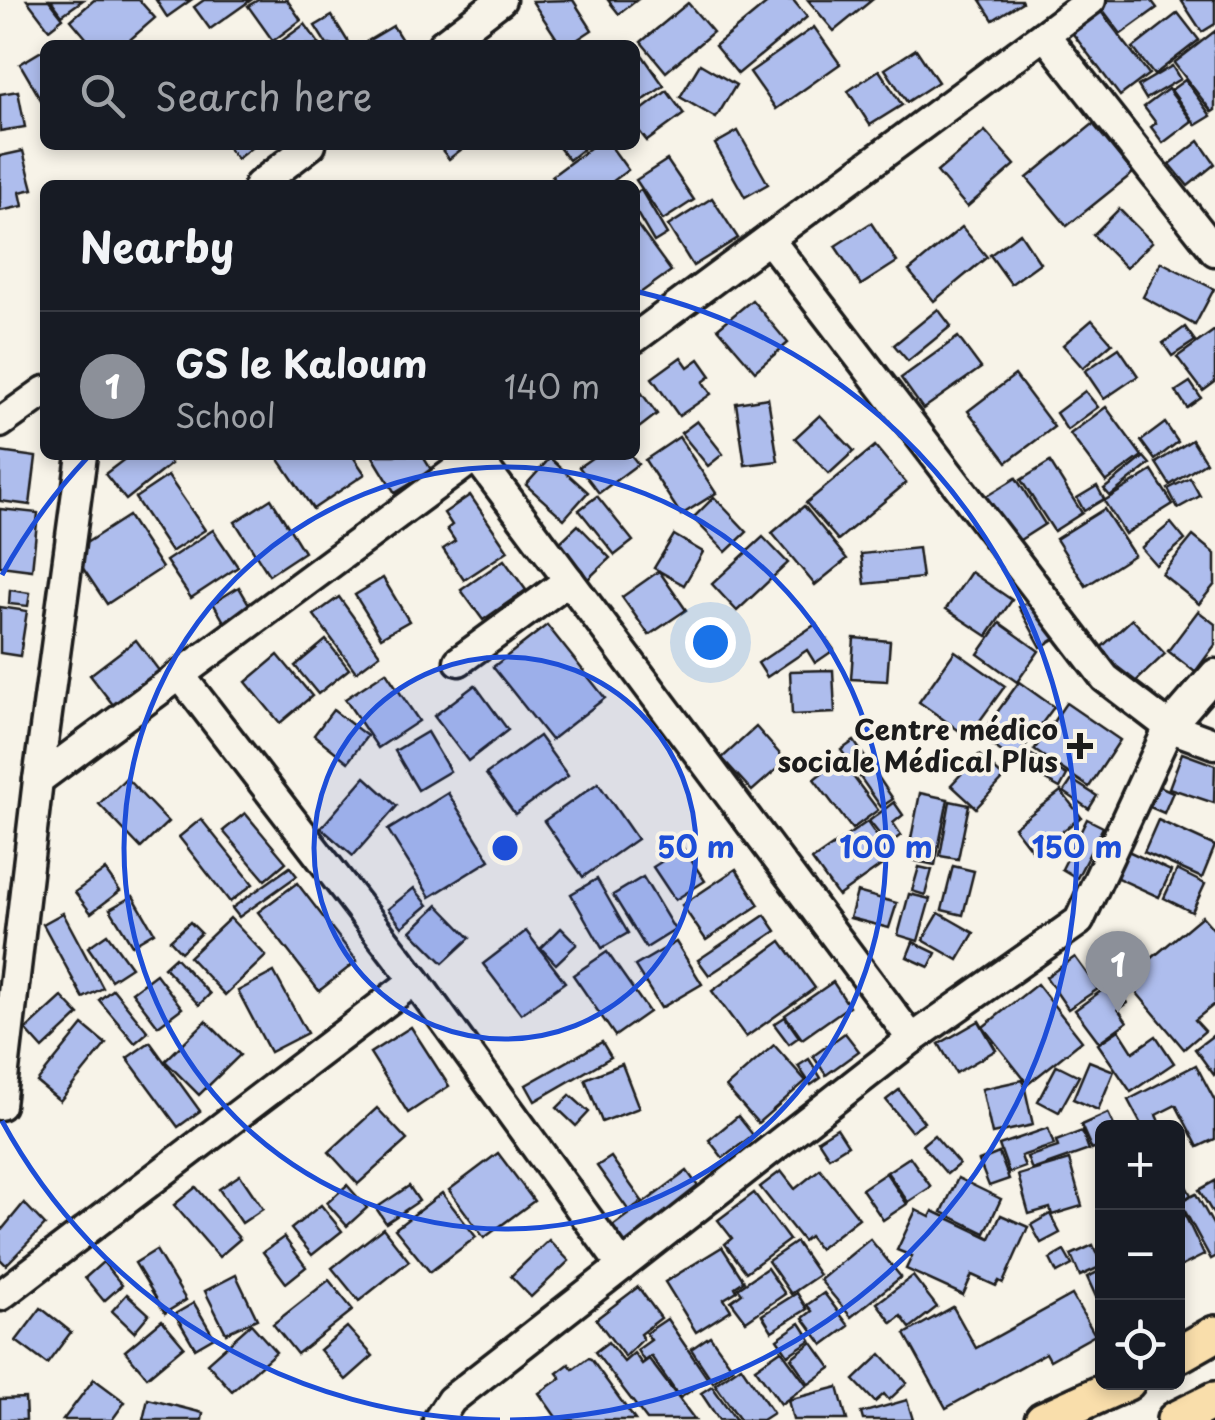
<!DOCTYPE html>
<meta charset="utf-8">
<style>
:root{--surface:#171b24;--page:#242831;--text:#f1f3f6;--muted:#9ea1a6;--line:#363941;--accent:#8c9099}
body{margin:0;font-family:"Playpen Sans",sans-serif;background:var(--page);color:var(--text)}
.controls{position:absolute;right:30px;bottom:30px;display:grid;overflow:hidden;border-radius:15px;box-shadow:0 5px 15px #0003}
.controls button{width:90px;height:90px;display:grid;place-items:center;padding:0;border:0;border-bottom:2px solid var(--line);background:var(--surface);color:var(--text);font:50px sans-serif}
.you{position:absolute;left:710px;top:642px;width:35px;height:35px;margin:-25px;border:8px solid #fff;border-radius:50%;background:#1a73e8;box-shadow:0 0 0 15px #1a73e833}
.badge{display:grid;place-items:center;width:65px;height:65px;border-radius:50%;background:var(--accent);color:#fff;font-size:32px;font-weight:700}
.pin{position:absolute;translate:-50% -82px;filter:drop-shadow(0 2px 5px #0008)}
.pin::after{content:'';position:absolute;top:52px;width:35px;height:30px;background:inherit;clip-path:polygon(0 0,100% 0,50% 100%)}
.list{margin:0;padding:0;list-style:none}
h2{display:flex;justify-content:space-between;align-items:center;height:130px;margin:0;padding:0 40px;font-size:42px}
h2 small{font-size:32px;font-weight:400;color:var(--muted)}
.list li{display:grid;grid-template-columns:65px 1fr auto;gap:30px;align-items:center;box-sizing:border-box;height:150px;padding:0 40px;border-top:2px solid var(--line)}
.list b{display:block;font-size:38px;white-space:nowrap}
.list p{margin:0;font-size:32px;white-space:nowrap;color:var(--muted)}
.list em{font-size:32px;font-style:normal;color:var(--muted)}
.icon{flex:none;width:55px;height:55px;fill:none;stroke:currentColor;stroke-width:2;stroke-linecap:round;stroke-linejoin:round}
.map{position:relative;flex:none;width:1215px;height:1420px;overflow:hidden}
.search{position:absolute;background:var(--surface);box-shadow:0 5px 15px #0003;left:40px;top:40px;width:600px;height:110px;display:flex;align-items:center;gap:25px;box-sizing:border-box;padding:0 35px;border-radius:15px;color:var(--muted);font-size:38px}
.panel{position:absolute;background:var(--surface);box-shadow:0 5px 15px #0003;left:40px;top:180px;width:600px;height:280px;border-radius:15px}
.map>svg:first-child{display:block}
.building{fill:#aebded;stroke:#1c1c1c;stroke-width:2.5}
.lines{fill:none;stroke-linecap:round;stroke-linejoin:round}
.minor-casing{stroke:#1c1c1c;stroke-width:35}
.major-casing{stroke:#1c1c1c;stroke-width:42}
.minor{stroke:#f7f3e8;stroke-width:28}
.major{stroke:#f9deab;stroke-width:35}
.ring{fill:none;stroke:#1d4ed8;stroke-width:5}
.poi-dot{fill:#1c1c1c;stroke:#f7f3e8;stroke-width:4}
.labels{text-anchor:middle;stroke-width:8;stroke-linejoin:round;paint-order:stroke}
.poi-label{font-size:28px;font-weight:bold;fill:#1c1c1c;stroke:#f7f3e8;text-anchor:end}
.centre{fill:#1d4ed8;stroke:#f7f3e8;stroke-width:5}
.ring-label{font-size:30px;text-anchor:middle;font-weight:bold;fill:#1d4ed8;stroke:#f7f3e8;stroke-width:8;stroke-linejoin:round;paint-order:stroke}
</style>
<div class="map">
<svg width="1215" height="1420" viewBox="0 0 1215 1420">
<rect width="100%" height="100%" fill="#f7f3e8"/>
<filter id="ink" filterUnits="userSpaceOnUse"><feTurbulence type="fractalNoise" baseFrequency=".01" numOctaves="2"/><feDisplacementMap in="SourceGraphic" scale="20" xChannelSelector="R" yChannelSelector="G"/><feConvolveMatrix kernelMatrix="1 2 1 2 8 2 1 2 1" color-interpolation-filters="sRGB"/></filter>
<g filter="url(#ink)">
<g class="building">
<path d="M27,0h22l14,18 -14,11z"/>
<path d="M51,0h32l-21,15z"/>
<path d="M94,0h45l16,18 -31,27h-32l-21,-25z"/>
<path d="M156,0h35l-24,17z"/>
<path d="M204,0h47l-41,29 -16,-22z"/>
<path d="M258,0h29l14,20 -28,21 -25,-35z"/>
<path d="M573,0l19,30 -23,15h-8l-29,-44z"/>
<path d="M608,0h29l-18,14z"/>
<path d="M771,0h22l14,17 -69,57 -23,-28z"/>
<path d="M808,0h64l-38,31z"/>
<path d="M980,0h41l1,2 -29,18z"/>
<path d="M1108,0h43l6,8 -36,26 -21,-28z"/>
<path d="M1181,0h34v24l-13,8z"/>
<path d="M688,3l25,29 -47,40 -25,-30z"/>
<path d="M1099,9l50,65 -29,22 -50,-66z"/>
<path d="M1178,13l21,27 -45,35 -21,-27z"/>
<path d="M332,16l18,29h-23l-12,-19z"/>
<path d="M305,24l15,21h-39l-2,-2z"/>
<path d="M393,26l12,19h-44z"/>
<path d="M814,27l26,37 -64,45 -26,-37z"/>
<path d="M1215,31v79l-3,2 -38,-49z"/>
<path d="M45,49v55l-1,1 -24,-41z"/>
<path d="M638,49l26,37 -29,20v-55z"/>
<path d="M916,49l22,33 -31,20 -22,-33z"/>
<path d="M700,64l36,21 -20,33 -36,-21z"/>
<path d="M1172,66l8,13 -34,20 -8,-13z"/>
<path d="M879,70l23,35 -32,20 -22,-34z"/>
<path d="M1185,80l26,36 -15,9 -25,-35z"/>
<path d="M1168,89l24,32 -29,22 -12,-16 5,-4 -12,-16z"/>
<path d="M18,91l7,36 -25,4v-37z"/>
<path d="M667,91l17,23 -37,27 -12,-15v-11z"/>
<path d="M1093,124l40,49 -66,53 -40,-48z"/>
<path d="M738,131l30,53 -23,13 -30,-53z"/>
<path d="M985,131l30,34 -48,42 -30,-35z"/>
<path d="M1199,141l16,23 -27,22 -18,-22z"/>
<path d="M225,145h30l-18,14z"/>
<path d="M438,145h29l-18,14z"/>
<path d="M557,145h31l-19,15z"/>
<path d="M594,145h16l18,25 -20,15h-49l-7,-9z"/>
<path d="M23,151l10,38 -13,3 3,14 -23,5v-55z"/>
<path d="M667,160l27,40 -31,20 -27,-40z"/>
<path d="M641,190l26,44 -13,8 -19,-32v-17z"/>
<path d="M712,198l26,40 -45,28 -25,-40z"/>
<path d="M1119,209l33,33 -26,26 -33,-33z"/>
<path d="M635,222l36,49 -35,25 -1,-2z"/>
<path d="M871,223l26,39 -36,23 -26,-39z"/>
<path d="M962,227l25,30 -53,44 -25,-30z"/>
<path d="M1020,233l20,30 -29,21 -21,-29z"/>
<path d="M1161,262l53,27 -19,36 -52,-28z"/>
<path d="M752,300l36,43 -33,28 -37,-43z"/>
<path d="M938,309l13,17 -43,35 -14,-16z"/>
<path d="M1092,320l20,23 -29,25 -20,-23z"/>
<path d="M1185,327l10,14 -23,15 -9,-13z"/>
<path d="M1215,330v52l-12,9 -26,-34z"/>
<path d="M958,337l23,31 -58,41 -22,-31z"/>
<path d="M1119,348l19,28 -34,23 -19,-28z"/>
<path d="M681,357l7,10 11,-8 12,17 -8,6 8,12 -32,22 -27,-38z"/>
<path d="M1015,375l39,52 -47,35 -39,-51z"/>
<path d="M1190,382l11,16 -14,10 -11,-17z"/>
<path d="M635,384l22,30 -22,17z"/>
<path d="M1085,391l13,16 -31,23 -11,-17z"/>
<path d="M768,398l10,63 -33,4 -9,-62z"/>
<path d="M1106,407l36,49 -36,26 -36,-48z"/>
<path d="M820,415l34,36 -25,23 -34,-36z"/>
<path d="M697,421l26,33 -15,12 -27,-33z"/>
<path d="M1165,423l13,19 -23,18 -14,-19z"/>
<path d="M679,437l37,56 -35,22 -36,-55z"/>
<path d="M1192,440l14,22 -36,23 -14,-22z"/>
<path d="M875,446l31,37 -68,57 -32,-37z"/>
<path d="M0,452l36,5 -6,48 -30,-4z"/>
<path d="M130,455h34l7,9 -45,36 -21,-26z"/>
<path d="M276,455h76l13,19 -52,35z"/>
<path d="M372,455h50l10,16 -37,22z"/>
<path d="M596,455h35l7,9 -39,29 -20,-26z"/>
<path d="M1144,457l6,7 -40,32 -6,-7z"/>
<path d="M550,458l38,34 -24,27 -38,-34z"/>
<path d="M1050,462l32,51 -28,18 -33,-51z"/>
<path d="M1152,471l21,33 -48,30 -21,-33z"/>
<path d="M168,476l37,54 -34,22 -36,-54z"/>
<path d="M1016,478l29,46 -36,23 -29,-47z"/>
<path d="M1190,478l10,18 -22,12 -10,-19z"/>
<path d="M1097,486l7,13 -20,12 -7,-13z"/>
<path d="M470,495l38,56 -44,29 -21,-31 12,-8 -8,-12 5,-4 -8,-12z"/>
<path d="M597,496l36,45 -18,14 -36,-45z"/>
<path d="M714,497l33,35 -21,20 -33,-34z"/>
<path d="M271,499l33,53 -35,23 -34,-53z"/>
<path d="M804,506l43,53 -32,26 -43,-52z"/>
<path d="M0,509l38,4 -6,57 -32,-4z"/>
<path d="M1104,509l30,46 -48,31 -30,-47z"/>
<path d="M128,516l34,52 -55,36 -35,-52z"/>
<path d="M1171,523l14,17 -29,25 -15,-17z"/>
<path d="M578,525l32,33 -23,22 -32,-33z"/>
<path d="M213,530l25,37 -47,31 -25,-37z"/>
<path d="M674,535l29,17 -19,33 -30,-17z"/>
<path d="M1193,536l22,18v30l-16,20 -37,-30z"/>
<path d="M763,537l25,26 -51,48 -25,-27z"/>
<path d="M918,548l4,30 -57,6 -4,-30z"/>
<path d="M504,560l22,30 -43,30 -22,-30z"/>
<path d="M659,571l27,39 -37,25 -27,-38z"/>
<path d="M971,572l41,28 -25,36 -41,-27z"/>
<path d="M383,578l26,43 -28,16 -26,-42z"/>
<path d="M239,587l14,24 -26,16 -14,-24z"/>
<path d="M10,590l20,3 -2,13 -19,-2z"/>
<path d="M339,597l41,57 -24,18 -42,-57z"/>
<path d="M1036,597l22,40 -17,10 -22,-40z"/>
<path d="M0,607l27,4 -7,45 -20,-3z"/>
<path d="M1198,611l17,13v21l-20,27 -27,-21z"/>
<path d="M1132,619l33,35 -37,35 -34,-35z"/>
<path d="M1000,623l39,28 -22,31 -39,-28z"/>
<path d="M816,624l18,26 -19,13 -8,-13 -40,27 -9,-14z"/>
<path d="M547,625l58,73 -54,42 -58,-73z"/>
<path d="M854,638l36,3 -3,40 -36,-2z"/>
<path d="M136,640l24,32 -46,34 -24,-31z"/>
<path d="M326,640l23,29 -31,25 -23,-28z"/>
<path d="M955,651l50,35 -37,51 -49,-35z"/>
<path d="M278,655l34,41 -32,27 -34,-41z"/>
<path d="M833,670l2,43 -43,2 -2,-44z"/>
<path d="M386,672l33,49 -41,27 -33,-49z"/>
<path d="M1019,682l35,25 -40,54 -34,-25z"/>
<path d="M475,685l33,45 -40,31 -34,-45z"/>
<path d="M1066,703l54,37 -31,47 -55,-37z"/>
<path d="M333,710l34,26 -19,26 -34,-27z"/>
<path d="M756,727l30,34 -34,30 -30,-33z"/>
<path d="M427,732l23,39 -32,19 -23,-39z"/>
<path d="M539,736l29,40 -53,38 -29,-40z"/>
<path d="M854,741l39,58 -12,8 -40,-57z"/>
<path d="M1023,750l44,25 -7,13 -45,-25z"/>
<path d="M1182,753l33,12 -1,38 -45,-15z"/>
<path d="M979,755l25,23 -28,30 -25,-23z"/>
<path d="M840,759l38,51 -26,19 -38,-50z"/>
<path d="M365,777l32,29 -44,50 -32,-28z"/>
<path d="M126,778l42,44 -27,26 -42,-44z"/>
<path d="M1072,780l25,16 -8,13 -25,-17z"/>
<path d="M598,783l39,56 -54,38 -39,-56z"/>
<path d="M1152,783l21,9 -9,21 -21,-9z"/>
<path d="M1061,791l20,26 -47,36 -20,-26z"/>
<path d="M448,793l42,67 -60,37 -42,-67z"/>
<path d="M920,793l28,6 -13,66 -28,-6z"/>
<path d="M950,801l19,4 -11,54 -18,-3z"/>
<path d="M894,802l9,13 -10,8 8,12 -13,10 -19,-24z"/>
<path d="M245,813l41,49 -21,18 -42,-49z"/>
<path d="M201,819l52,65 -23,18 -51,-65z"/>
<path d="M1087,819l16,8 -26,51 -15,-9z"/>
<path d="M1158,820l57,26 -13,32 -58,-26z"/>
<path d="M867,822l25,36 -54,38 -26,-36z"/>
<path d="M683,848l22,33 -30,19 -22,-33z"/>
<path d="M1128,851l43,20 -12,26 -44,-20z"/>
<path d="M953,866l21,5 -11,44 -21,-5z"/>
<path d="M290,867l7,9 -58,41 -7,-9z"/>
<path d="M919,867l13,3 -7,25 -13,-4z"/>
<path d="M736,869l23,36 -53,35 -24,-35z"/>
<path d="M105,870l15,21 -29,22 -16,-21z"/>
<path d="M1177,870l28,14 -13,28 -28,-14z"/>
<path d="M643,877l32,53 -29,18 -33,-53z"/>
<path d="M597,879l31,54 -26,15 -31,-54z"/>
<path d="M297,883l60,78 -38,30 -61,-79z"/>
<path d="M414,888l14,17 -26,22 -14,-18z"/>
<path d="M857,892l40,11 -8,25 -39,-10z"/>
<path d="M909,894l21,5 -12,42 -20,-6z"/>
<path d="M133,896l21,36 -22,13 -22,-36z"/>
<path d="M438,905l32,33 -27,25 -32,-32z"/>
<path d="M63,913l40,75 -20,10 -40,-74z"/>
<path d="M939,913l35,20 -16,27 -35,-20z"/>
<path d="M765,915l11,16 -67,44 -11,-15z"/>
<path d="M1202,916l13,15v73l-20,16 10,11 -21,18 -58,-69z"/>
<path d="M230,918l36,38 -41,39 -36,-38z"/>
<path d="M190,922l11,11 -20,19 -11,-12z"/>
<path d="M561,928l16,16 -21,20 -15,-16z"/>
<path d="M526,931l39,51 -44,32 -38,-50z"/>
<path d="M107,934l24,33 -20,13 -23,-33z"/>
<path d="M781,941l34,47 -69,49 -34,-46z"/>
<path d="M676,942l26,42 -41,24 -26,-42z"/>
<path d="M913,942l23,11 -7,14 -22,-10z"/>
<path d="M607,952l42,60 -34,24 -42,-61z"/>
<path d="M175,957l35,37 -11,11 -35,-38z"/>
<path d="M1075,957l23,32 -30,20 -22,-32z"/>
<path d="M274,972l33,61 -37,19 -32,-61z"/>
<path d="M156,974l26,34 -24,18 -26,-34z"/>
<path d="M833,982l16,24 -47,33 -17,-24z"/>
<path d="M1112,983l15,20 -9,6 9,13 -28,20 -24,-32z"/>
<path d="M1037,984l45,57 -54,43 -45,-57z"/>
<path d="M113,989l35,43 -13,11 -36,-43z"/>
<path d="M62,997l17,18 -36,34 -17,-19z"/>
<path d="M785,1017l14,20 -10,7 -15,-20z"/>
<path d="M206,1021l34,34 -41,40 -34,-34z"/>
<path d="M979,1021l17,29 -40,23 -17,-29z"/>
<path d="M83,1025l23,19 -46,57 -23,-19z"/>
<path d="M411,1027l38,59 -41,27 -38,-60z"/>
<path d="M1119,1030l14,22 23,-16 18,27 -43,29 -33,-48z"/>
<path d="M845,1033l14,18 -33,24 -13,-19z"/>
<path d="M1215,1034v40l-1,1 -19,-26z"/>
<path d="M150,1042l50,69 -22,16 -51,-69z"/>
<path d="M602,1042l9,15 -76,44 -9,-16z"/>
<path d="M774,1045l32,36 -48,42 -32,-36z"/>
<path d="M809,1059l12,19 -10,7 -13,-19z"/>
<path d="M1089,1061l25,10 -16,39 -25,-11z"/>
<path d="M622,1064l17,44 -37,14 -17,-43z"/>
<path d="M1057,1065l22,11 -20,36 -21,-11z"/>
<path d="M1196,1065l19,36v38l-17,8 -22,-42 -20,10 6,13h-19l-15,-28z"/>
<path d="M1023,1080l10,45 -41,9 -10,-45z"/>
<path d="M899,1090l25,32 -13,9 -25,-31z"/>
<path d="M570,1095l19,17 -13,14 -19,-18z"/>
<path d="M377,1108l30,32 -49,44 -29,-32z"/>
<path d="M1108,1113l7,15h-13v18l-10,4 -11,-25z"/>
<path d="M738,1116l15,19 -30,23 -14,-18z"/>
<path d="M837,1128l11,17 -19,12 -11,-17z"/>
<path d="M1048,1128l6,17 -33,11 4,11 -16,6 -10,-28z"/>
<path d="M1082,1131l7,19 -57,20 -5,-13 31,-10 -2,-6z"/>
<path d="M934,1135l25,29 -12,10 -25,-29z"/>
<path d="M498,1153l36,48 -50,37 -35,-48z"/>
<path d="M999,1153l10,26 -20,7 -10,-25z"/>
<path d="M611,1157l31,44 -13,10 -32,-45z"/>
<path d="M910,1157l21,30 -23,15 -21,-30z"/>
<path d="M1069,1160l13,46 -30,9 -2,-7 -21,6 -11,-39z"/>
<path d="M820,1169l39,49 -40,31 -10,-13 -6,5 -43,-54 21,-16 14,18z"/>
<path d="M687,1171l18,25 -80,61 -18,-27z"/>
<path d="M886,1173l21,31 -24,16 -21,-31z"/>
<path d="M240,1175l23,34 -21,14 -23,-34z"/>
<path d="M958,1178l43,21 -16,34 -43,-21z"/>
<path d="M1182,1179l9,16 -13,8v-21z"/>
<path d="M1215,1181v36l-16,-27z"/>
<path d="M347,1185l20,23 -20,18 -20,-23z"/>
<path d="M409,1186l10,15 -33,22 -10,-15z"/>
<path d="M196,1187l44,52 -21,18 -45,-52z"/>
<path d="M442,1193l34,44 -46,35 -35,-43z"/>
<path d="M754,1193l35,47 -43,32 -21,-28 7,-6 -14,-18z"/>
<path d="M1196,1194l19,34v29l-4,2 -31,-57z"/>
<path d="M24,1203l21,22 -39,40 -6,-6v-27z"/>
<path d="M321,1205l21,26 -30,24 -21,-26z"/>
<path d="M1180,1205l24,50 -26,13v-62z"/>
<path d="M916,1210l14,7 3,-6 57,27 11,-23 27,12 -25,56 -4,-2 -3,5 -24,-11 -9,20 -57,-26 6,-13 -15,-6z"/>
<path d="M1050,1214l10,19 -19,10 -10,-18z"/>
<path d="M383,1228l26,33 -50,40 -27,-33z"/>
<path d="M284,1237l22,30 -20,16 -23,-31z"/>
<path d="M870,1239l31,38 -50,40 -31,-37z"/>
<path d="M549,1240l20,21 -38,36 -20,-21z"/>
<path d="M796,1242l23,33 -28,19 -23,-33z"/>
<path d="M1093,1245l9,21 -22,10 -9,-21z"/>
<path d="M722,1247l22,34 -9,6 2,4 -13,8 7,11 -35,22 -31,-50z"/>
<path d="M156,1250l30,50 -21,13 -30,-50z"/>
<path d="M1064,1251l8,14 -15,8 -7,-14z"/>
<path d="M103,1262l19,23 -18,16 -19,-23z"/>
<path d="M767,1268l18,26 -39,27 -15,-20 11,-8 -4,-5z"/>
<path d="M1102,1270v27l-5,2 -10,-22z"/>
<path d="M236,1275l21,44 -31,14 -21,-42z"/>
<path d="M913,1276l24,31 -27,21 -9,-12 -9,7 -15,-20z"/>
<path d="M329,1280l24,30 -56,44 -24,-30z"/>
<path d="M638,1287l23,31 -21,16 3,5 -18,18 -29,-38z"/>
<path d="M797,1293l10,16 -35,22 -10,-16z"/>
<path d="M824,1293l25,33 -26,19 -20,-27 9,-7 -5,-6z"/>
<path d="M127,1294l22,20 -15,18 -22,-21z"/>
<path d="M1072,1295l23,40 -45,25 -4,-7 -100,55 -41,-74 48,-27 23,41z"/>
<path d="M194,1303l20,34 -19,11 -20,-34z"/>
<path d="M41,1308l30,24 -24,32 -31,-23z"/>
<path d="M667,1319l41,60 -28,19 -29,-42 -7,5 -7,-11 14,-10 -5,-7z"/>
<path d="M162,1320l22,26 -37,31 -22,-26z"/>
<path d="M800,1323l11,17 -23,15 -11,-16z"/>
<path d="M251,1324l25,28 -44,39 -25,-28z"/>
<path d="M347,1327l26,29 -27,24 -26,-30z"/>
<path d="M710,1336l23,32 -20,14 -22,-33z"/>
<path d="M608,1342l16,20 10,-9 8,11 7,-5 46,61h-48l-52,-68z"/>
<path d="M812,1342l19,26 -22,16 -18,-26z"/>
<path d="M781,1350l26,35 -26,19 -26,-36z"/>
<path d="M881,1354l26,29 -18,17 -5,-6 -9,8 -21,-22z"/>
<path d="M588,1358l3,1 44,61h-77l-19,-27 22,-15 -4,-5 12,-9 4,5z"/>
<path d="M741,1366l32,47 -11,7h-22l-25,-36z"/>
<path d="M94,1379l31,23 -13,18h-49z"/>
<path d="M712,1386l24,34h-17l-18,-27z"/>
<path d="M838,1387l9,33h-54l-5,-20z"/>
<path d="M25,1398l1,22h-26v-21z"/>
<path d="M148,1399l55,14 -1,7h-59z"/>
<path d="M907,1400l6,20h-50l-2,-7z"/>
</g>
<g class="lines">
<defs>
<g id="minor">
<path d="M1045,35l170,216"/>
<path d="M442,45l59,-45"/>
<path d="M259,185l52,-40"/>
<path d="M769,239l336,439 64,49 46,17"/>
<path d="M635,338l456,-338"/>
<path d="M0,423l45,-32"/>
<path d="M476,456l436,583"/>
<path d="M459,661l110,-81"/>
<path d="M180,675l235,305 207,286"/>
<path d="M38,780l439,-325"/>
<path d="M0,1105l38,-325 44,-325"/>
<path d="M0,1296l415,-316"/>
<path d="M438,1420l13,-20 461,-361 167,-118 90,-194 46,-53"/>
</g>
<g id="major">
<path d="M1178,1355l37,-21"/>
<path d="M1043,1420l84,-38"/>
<path d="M1175,1420l40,-20"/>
</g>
</defs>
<use href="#minor" class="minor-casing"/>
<use href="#major" class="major-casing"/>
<use href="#minor" class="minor"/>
<use href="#major" class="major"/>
</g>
</g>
<circle cx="505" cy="848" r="191" fill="#1d4ed8" fill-opacity=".12"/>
<g class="ring">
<circle cx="505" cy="848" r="191"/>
<circle cx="505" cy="848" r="381"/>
<path d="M500 1420A572 572 0 0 1 2 1121M2 575A572 572 0 0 1 87 458M639 292A572 572 0 0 1 510 1420"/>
</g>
<path class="poi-dot" d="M1075 731h10v10h10v10h-10v10h-10v-10h-10v-10h10z"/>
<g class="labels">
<g class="poi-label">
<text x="1058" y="740">Centre médico<tspan x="1058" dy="32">sociale Médical Plus</tspan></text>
</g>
</g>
<circle cx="505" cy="848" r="15" class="centre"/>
<g class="ring-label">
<text x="696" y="858">50 m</text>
<text x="886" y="858">100 m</text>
<text x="1077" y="858">150 m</text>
</g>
</svg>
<div class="controls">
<button>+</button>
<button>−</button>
<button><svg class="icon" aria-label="locate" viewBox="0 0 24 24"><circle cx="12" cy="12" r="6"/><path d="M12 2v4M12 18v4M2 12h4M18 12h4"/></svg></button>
</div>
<div class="you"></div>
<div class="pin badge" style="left:1118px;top:1013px">1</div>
<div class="search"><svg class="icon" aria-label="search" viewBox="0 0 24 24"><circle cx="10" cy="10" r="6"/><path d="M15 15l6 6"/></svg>Search here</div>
<section class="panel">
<h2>Nearby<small></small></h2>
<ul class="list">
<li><span class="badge">1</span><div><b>GS le Kaloum</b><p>School</p></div><em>140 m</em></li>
</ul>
</section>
</div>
